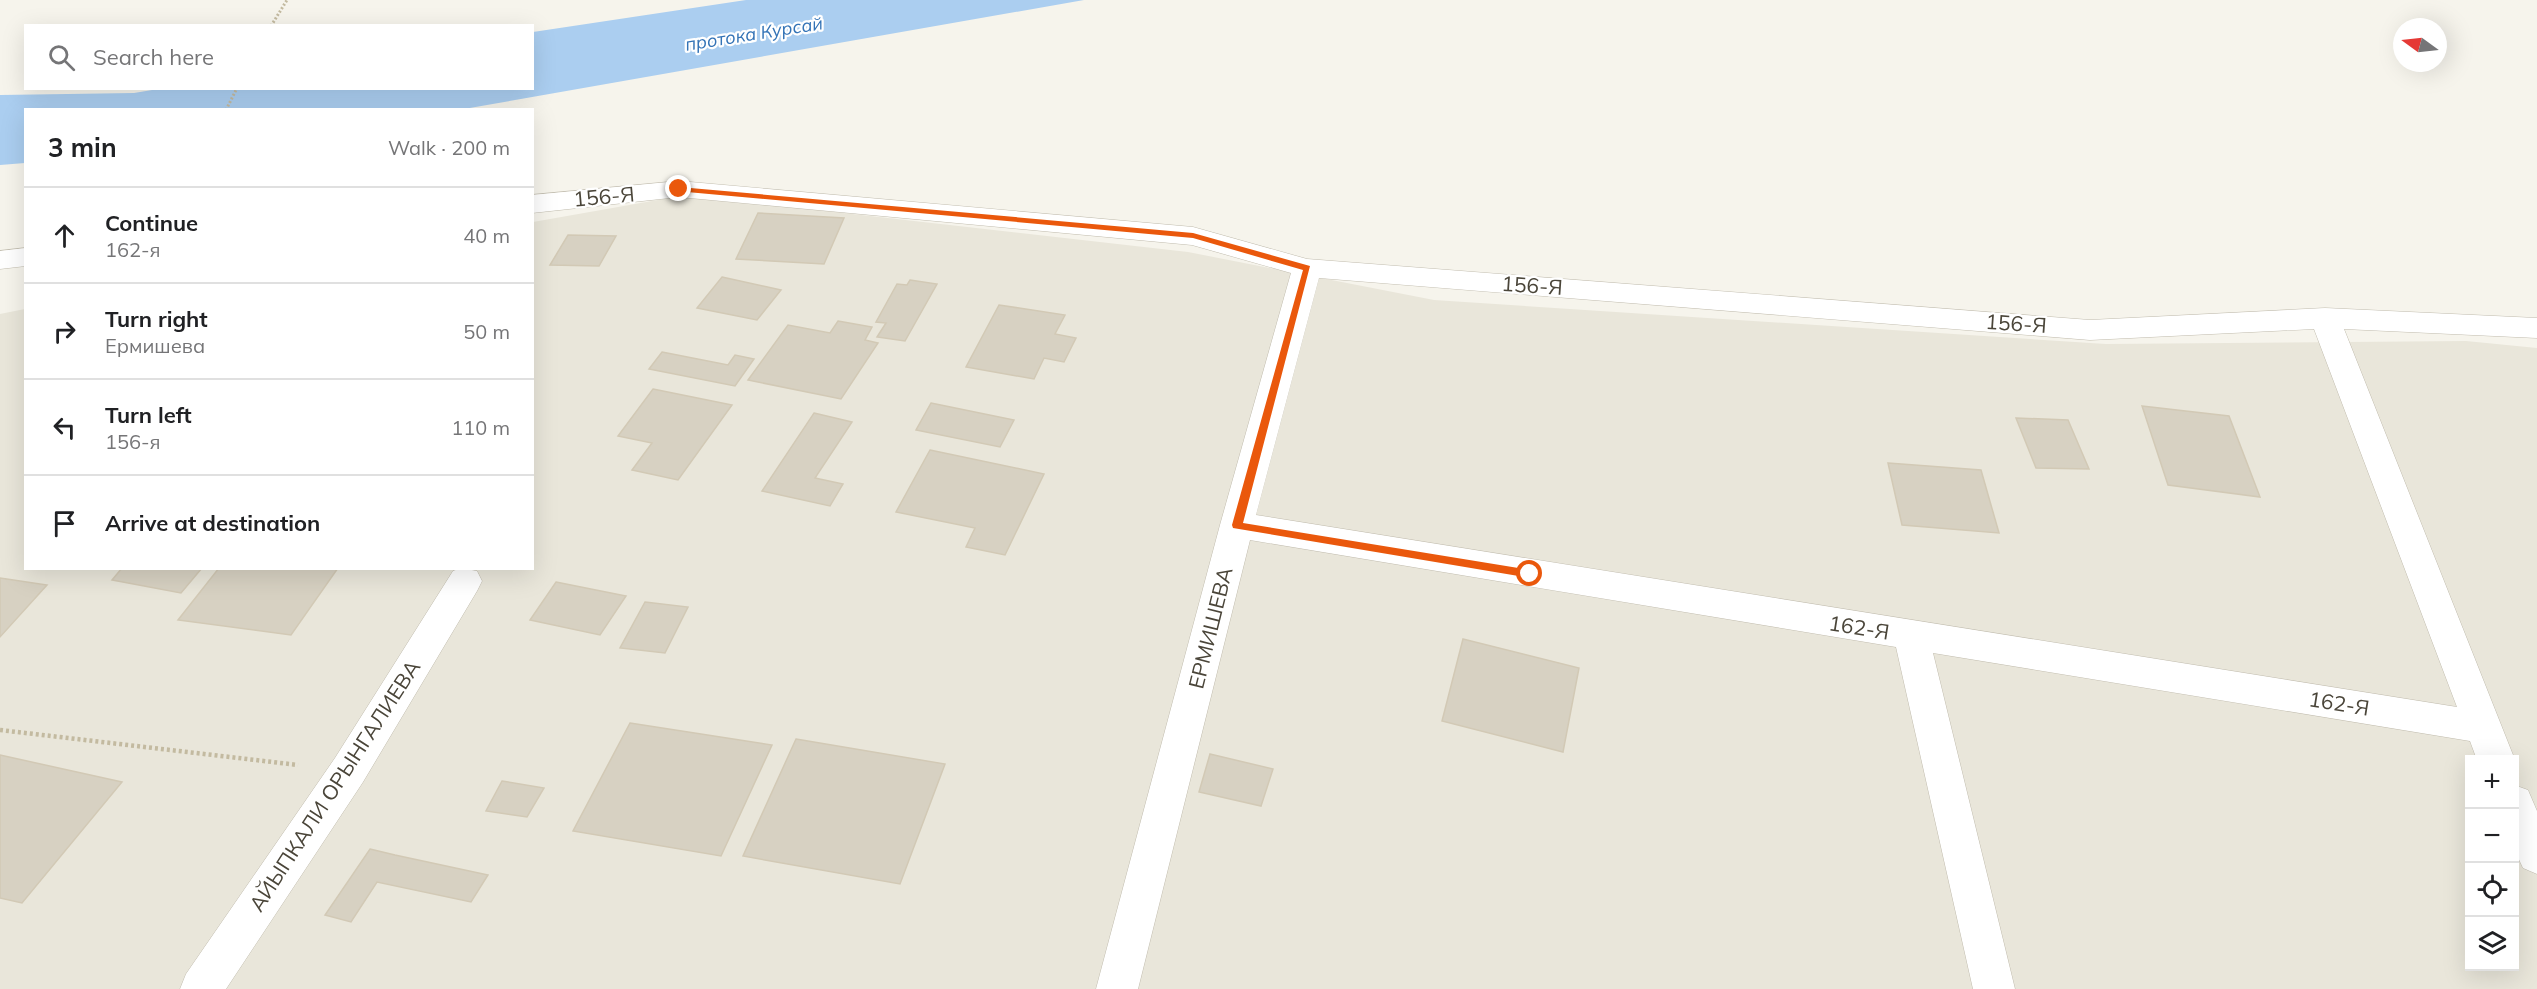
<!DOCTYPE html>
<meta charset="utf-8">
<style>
:root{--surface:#fff;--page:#f2f2f2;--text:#202124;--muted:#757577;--line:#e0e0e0}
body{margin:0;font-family:Mulish,sans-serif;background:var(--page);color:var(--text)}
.controls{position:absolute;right:18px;bottom:18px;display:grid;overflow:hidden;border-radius:0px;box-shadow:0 6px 24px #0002}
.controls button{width:54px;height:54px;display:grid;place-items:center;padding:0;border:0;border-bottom:2px solid var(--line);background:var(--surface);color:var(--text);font:30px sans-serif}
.compass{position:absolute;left:2393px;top:18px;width:54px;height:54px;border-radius:50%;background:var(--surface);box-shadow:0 6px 24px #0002;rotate:285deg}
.stop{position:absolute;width:18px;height:18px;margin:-14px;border:4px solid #ea580c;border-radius:50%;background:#fff}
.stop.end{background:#ea580c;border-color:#fff;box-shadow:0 2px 6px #0008}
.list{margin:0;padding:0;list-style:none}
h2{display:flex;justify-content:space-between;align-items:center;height:78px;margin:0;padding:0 24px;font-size:26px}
h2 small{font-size:20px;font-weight:400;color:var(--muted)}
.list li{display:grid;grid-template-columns:39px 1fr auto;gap:18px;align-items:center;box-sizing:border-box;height:96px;padding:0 24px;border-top:2px solid var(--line)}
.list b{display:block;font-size:22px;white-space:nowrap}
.list p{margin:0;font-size:20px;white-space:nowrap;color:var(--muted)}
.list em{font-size:20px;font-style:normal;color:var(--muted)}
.icon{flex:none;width:33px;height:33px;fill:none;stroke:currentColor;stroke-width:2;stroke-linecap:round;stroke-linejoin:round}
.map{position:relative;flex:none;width:2537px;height:989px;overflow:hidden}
.search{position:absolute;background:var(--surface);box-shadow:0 6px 24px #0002;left:24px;top:24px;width:510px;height:66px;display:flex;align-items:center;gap:15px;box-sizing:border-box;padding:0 21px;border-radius:0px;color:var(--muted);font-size:22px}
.panel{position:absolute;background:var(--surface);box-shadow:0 6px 24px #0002;left:24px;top:108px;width:510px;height:462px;border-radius:0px}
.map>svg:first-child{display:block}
.residential{fill:#e9e6da;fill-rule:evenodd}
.water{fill:#abcef0}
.building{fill:#d7d1c2;stroke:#d2c9b5;stroke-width:1.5}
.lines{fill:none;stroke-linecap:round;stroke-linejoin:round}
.street-casing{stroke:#c1bcae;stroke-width:1}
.path-far1{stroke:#c3baa0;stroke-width:3;stroke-dasharray:2 2;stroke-linecap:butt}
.path{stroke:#c3baa0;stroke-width:4.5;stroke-dasharray:3 3;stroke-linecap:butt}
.street{fill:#fff;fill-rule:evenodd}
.route{fill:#ea580c}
.labels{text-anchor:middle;stroke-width:4.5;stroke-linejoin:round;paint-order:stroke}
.far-water-label{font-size:18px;font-style:italic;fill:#3373b6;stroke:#fff}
.street-label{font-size:21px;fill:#4a4539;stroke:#fff}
</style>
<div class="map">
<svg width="2537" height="989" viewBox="0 0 2537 989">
<rect width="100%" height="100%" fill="#f6f4ec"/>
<path class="residential" d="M686,195l502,57 246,48 672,44 360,-3 71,7v641h-2537v-675l25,-5 1,259h506l1,-346zM2470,760h44v206h-44z"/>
<path class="water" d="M746,0h338l-620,109 -438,1 -1,53 -25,2v-70l134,-2 30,-5h368l1,-56z"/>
<g class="building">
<path d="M758,213l86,5 -20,46 -88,-5z"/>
<path d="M568,235l48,1 -17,30 -49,-1z"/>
<path d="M722,277l59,13 -24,30 -60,-12z"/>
<path d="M910,280l27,4 -32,57 -28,-4 9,-14 -10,-1 21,-38 10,1z"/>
<path d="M999,305l66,10 -10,19 21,4 -12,24 -20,-4 -10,21 -68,-12z"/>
<path d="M838,321l34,6 -7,13 13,3 -37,56 -93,-19 40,-55 42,8z"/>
<path d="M662,352l66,13 7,-10 19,4 -19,27 -86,-17z"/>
<path d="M653,389l79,16 -54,75 -46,-10 20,-27 -34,-7z"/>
<path d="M931,403l83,17 -14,27 -84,-17z"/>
<path d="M2142,406l87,10 31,81 -92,-12z"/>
<path d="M814,413l38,9 -37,56 28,6 -13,22 -68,-15z"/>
<path d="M2016,418l52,2 21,49 -53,-1z"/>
<path d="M930,450l114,24 -39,81 -39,-8 9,-19 -79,-16z"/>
<path d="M1888,463l93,7 18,63 -97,-8z"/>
<path d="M122,568h80l-21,25 -69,-13z"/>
<path d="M219,568h119l-47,67 -113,-15z"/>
<path d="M0,578l47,7 -47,52z"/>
<path d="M556,582l70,14 -26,39 -70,-15z"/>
<path d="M645,602l43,5 -23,46 -45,-5z"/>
<path d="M1463,639l116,29 -16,84 -121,-31z"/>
<path d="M630,723l142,22 -51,111 -148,-25z"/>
<path d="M796,739l149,25 -45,120 -157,-28z"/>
<path d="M1210,754l63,15 -12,37 -62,-14z"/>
<path d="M0,755l122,27 -100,121 -22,-5z"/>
<path d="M502,781l42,7 -17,29 -41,-6z"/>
<path d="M370,849l25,6 93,20 -17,27 -94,-20 -26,40 -26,-7z"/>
</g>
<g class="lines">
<defs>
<g id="street">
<path d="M679,181l514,46 114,32 783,61 235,-12 212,10v20l-193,-9 171,431h-38l-7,-19 -537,-88 82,336h-42l-77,-342 -646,-107 -112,449h-42l124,-464 71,-252 -99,-28 -513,-48 -147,16v-18zM1319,278l771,62 224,-11 143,378 -1201,-192z"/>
<path d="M26,248v18l-26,3v-18z"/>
<path d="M461,568l16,3 5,10 -5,10 -114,191 -137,207h-46l6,-15 149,-216 118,-187z"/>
<path d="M2514,785l14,5 9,21v63l-14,-6 -9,-19z"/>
</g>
</defs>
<use href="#street" class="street-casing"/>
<g class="path-far1">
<path d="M271,26l16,-26"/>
<path d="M226,110l11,-22"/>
</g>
<path class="path" d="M0,730l298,35"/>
<use href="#street" class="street"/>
</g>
<path class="route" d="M679,187l514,46 117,33 -67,257 287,47 5,4 -5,4 -297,-50 -1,-3 71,-255 -110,-32 -517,-47z"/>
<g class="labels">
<g class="far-water-label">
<text transform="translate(754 34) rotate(-9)" y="6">протока Курсай</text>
</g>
<g class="street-label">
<text transform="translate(604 197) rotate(-5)" y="7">156-Я</text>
<text transform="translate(1532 286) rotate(4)" y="7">156-Я</text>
<text transform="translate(2016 324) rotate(4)" y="7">156-Я</text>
<text transform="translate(1211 628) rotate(-76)" y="7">ЕРМИШЕВА</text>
<text transform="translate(1859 628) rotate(9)" y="7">162-Я</text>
<text transform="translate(2339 704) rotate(9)" y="7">162-Я</text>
<text transform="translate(335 786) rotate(-57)" y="7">АЙЫПКАЛИ ОРЫНГАЛИЕВА</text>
</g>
</g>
</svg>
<div class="controls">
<button>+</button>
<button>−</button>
<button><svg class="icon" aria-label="locate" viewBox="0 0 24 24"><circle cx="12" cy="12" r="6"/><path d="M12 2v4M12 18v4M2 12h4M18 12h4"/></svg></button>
<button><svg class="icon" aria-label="layers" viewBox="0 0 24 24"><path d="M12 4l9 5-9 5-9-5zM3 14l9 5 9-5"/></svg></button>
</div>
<svg class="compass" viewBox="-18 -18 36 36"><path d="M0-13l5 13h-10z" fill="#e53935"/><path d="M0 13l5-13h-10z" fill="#757577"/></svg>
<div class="stop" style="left:1530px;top:574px"></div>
<div class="stop end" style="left:679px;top:189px"></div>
<div class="search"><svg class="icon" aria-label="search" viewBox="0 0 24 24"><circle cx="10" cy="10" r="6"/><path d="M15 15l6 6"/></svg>Search here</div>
<section class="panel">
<h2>3 min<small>Walk · 200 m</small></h2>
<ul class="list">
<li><svg class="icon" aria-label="ahead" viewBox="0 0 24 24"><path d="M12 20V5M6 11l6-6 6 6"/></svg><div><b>Continue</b><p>162-я</p></div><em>40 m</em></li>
<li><svg class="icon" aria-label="right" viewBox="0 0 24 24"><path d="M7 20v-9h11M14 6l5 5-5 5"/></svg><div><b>Turn right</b><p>Ермишева</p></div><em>50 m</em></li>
<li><svg class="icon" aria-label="left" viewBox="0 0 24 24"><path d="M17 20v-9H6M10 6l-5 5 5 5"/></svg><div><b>Turn left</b><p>156-я</p></div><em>110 m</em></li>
<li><svg class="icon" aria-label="arrive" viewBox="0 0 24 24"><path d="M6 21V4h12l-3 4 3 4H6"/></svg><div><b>Arrive at destination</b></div></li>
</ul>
</section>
</div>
